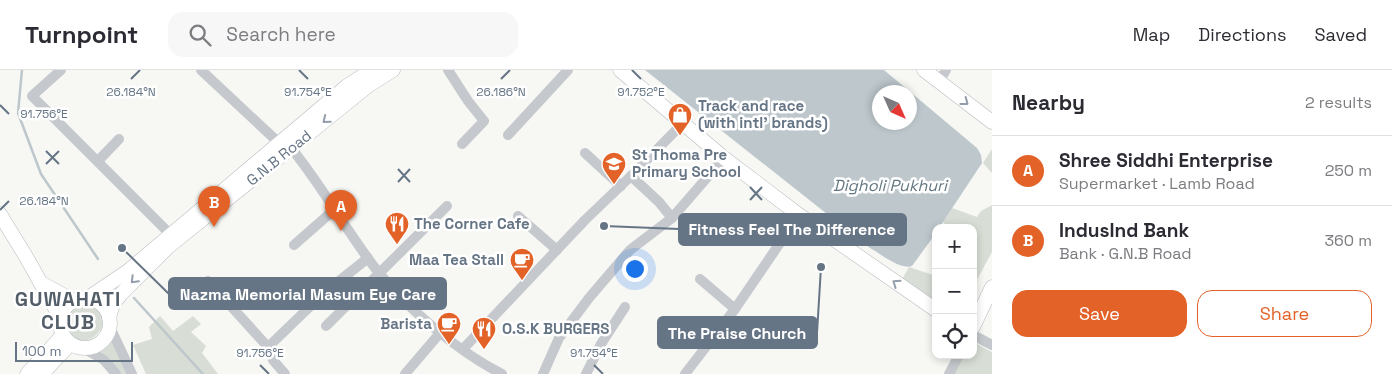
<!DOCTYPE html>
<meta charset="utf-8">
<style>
:root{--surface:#fff;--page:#f7f7f7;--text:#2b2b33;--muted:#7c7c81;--line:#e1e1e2;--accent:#e36228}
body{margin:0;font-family:"Space Grotesk",sans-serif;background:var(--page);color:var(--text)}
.controls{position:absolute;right:15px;bottom:15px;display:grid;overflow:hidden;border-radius:10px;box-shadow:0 2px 8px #0003}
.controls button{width:45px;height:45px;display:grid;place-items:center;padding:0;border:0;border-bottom:1px solid var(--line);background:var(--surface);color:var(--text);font:25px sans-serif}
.compass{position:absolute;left:872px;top:15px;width:45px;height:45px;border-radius:50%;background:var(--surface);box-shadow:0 2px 8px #0003;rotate:135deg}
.scale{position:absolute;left:15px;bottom:12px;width:118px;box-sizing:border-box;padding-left:5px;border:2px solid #667585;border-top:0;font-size:14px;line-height:18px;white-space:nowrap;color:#667585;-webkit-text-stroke:4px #fff;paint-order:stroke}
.you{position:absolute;left:634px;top:198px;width:18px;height:18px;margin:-12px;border:4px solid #fff;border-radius:50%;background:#1a73e8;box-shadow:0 0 0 8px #1a73e833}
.badge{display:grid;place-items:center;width:32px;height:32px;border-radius:50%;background:var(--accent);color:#fff;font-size:16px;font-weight:700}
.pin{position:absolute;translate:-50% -41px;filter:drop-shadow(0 1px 2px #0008)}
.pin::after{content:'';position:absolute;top:26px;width:18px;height:15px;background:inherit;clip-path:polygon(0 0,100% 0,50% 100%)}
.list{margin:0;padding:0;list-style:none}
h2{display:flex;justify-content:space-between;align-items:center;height:65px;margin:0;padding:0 20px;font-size:21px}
h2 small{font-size:16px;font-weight:400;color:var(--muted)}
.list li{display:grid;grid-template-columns:32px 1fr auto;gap:15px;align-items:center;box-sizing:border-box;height:70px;padding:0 20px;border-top:1px solid var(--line)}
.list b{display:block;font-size:19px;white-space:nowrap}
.list p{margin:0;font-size:16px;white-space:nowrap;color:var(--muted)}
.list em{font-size:16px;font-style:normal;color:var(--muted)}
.actions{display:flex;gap:10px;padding:15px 20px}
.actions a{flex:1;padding:11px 0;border:1px solid var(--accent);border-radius:15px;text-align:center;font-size:18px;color:var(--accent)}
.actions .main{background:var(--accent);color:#fff}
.icon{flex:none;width:28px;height:28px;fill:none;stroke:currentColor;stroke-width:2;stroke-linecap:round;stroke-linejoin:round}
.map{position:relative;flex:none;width:992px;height:304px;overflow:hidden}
header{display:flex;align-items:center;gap:30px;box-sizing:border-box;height:70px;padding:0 25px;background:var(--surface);border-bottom:1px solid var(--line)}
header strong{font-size:24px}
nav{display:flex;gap:28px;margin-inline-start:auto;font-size:18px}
.search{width:350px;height:45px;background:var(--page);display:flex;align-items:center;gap:12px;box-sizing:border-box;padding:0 18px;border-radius:15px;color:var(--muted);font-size:19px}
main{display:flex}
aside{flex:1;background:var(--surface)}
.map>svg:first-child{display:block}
.green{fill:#d8ded5}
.water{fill:#bdc7cc;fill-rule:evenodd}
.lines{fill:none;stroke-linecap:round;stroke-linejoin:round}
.stream{stroke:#bdc7cc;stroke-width:2.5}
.major-casing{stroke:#b6babe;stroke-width:15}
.minor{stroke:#c5c8cc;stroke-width:10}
.major{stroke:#fff;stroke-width:14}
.oneway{stroke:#949eaa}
.ticks{fill:none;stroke:#667585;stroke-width:2}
.labels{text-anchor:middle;stroke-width:5;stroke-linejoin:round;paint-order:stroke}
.poi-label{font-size:15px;font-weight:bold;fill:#667585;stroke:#fff;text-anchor:start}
.street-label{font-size:15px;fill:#667585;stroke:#fff}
.water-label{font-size:16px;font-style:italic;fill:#627781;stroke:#fff}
.district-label{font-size:20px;font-weight:bold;letter-spacing:1px;fill:#545f6a;stroke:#fff}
.ticks-label{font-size:12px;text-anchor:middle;fill:#667585;stroke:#fff;stroke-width:5;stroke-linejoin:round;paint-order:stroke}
.leader{fill:none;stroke:#667585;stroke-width:2}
.callout-dot{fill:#667585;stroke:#fff;stroke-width:2}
.callout{fill:#667585;stroke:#667585;stroke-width:2}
.callout-label{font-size:16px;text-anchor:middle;font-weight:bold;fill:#fff}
</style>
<header>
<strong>Turnpoint</strong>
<div class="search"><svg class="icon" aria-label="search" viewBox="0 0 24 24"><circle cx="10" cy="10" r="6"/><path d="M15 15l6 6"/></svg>Search here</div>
<nav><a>Map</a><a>Directions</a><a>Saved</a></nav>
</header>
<main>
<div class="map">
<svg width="992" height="304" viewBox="0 0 992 304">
<rect width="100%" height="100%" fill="#f7f7f4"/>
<g class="green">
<path d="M992,79v24l-9,-10z"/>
<path d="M992,135v47l-19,35v-59h-25l-5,-6 9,-14 25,9 4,-6z"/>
<path d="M909,197l24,8 3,-1v30l-36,-21z"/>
<path d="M83,232c44,0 12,55 -14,34l-5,-12 5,-11z"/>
<path d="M160,246l13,15 20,-15 8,8 -10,8 15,14 -4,7 16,21h-72l-13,-29 19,-6 -3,-12z"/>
<path d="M112,265l17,39h-9l-23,-23 14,-11z"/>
<path d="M973,272l19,10v22h-38l8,-19h11z"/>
</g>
<path class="water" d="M645,0h239l93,78 4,7 1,8 -43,65h-3v5l-24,33c-12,4 -31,-12 -42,-18zM879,22h30v30h-30z"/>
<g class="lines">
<g class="stream">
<path d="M22,0l-4,43 23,61 57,85"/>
<path d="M134,228l69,76"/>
</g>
<defs>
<g id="major">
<path d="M620,0l104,88 75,57 137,95"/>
<path d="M924,0l68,52"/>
<path d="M0,144c9,16 20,32 29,48 11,19 19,37 32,55"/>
<path d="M41,213l33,18"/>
<path d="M88,228l40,-27 219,-185 25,-16"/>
<circle cx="85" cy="253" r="25"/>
<path d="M109,247l4,-13 8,-10 47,-47 201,-162 24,-15"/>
<path d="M973,257l19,-40"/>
<path d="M27,304l36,-39"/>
<path d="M42,304l28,-30"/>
</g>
</defs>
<use href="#major" class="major-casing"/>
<g class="minor">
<path d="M61,0l-29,26 138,138"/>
<path d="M201,0l78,73"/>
<path d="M448,0l20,31 16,20 -22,23"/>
<path d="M939,12l7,-12"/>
<path d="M508,65l60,-65"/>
<path d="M287,73c35,41 59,89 92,130 31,38 80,79 123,101"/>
<path d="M585,83l36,33"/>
<path d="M98,91l21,-22"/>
<path d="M631,106l28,26 13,16"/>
<path d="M518,146l39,34"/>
<path d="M294,175l41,-36"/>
<path d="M700,209l35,30"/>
<path d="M208,211l60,66"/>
<path d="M326,256l121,-120"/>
<path d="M110,257l22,47"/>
<path d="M973,265l19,10"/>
<path d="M83,278l21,12 12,14"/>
<path d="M463,279l122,-129 46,-44 51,-52"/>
<path d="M285,304l-12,-14 -5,-13 56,-54 44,-35"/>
<path d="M405,304l35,-41"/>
<path d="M543,304l16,-36 30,-40 41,-48 42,-32 52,-60"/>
<path d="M586,304l15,-30 24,-37"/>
<path d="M685,304l50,-65 64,-94"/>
<path d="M949,304l10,-19"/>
</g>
<use href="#major" class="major"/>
</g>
<defs><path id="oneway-chevron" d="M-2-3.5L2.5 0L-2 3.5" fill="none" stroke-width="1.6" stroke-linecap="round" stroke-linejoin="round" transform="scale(1.25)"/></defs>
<g class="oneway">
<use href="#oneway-chevron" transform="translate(965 32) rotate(37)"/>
<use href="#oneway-chevron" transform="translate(326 50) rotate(141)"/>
<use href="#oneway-chevron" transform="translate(134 210) rotate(135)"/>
<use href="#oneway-chevron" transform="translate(896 213) rotate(-145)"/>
</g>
<path class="ticks" d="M299,0l9,9M632,0l9,9M131,9l9,-9M501,9l9,-9M0,35l9,9M46,81l13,13M46,94l13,-13M398,99l12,13M398,112l12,-13M750,117l12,13M750,130l12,-13M0,140l9,-9M260,295l9,9M594,295l9,9"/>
<defs>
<symbol id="shop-pin" viewBox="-11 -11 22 30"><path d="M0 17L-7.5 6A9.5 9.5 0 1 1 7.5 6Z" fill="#e36228" stroke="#fff"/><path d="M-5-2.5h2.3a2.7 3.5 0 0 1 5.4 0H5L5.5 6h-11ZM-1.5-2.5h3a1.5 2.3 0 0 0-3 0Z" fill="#fff"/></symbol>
<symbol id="school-pin" viewBox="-11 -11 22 30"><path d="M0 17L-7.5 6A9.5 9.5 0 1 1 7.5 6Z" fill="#e36228" stroke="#fff"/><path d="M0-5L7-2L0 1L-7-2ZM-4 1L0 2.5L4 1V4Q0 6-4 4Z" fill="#fff"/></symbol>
<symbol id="restaurant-pin" viewBox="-11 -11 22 30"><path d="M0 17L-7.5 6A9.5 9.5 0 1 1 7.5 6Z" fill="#e36228" stroke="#fff"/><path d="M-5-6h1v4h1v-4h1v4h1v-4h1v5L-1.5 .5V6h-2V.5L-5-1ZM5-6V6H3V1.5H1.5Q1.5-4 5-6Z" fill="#fff"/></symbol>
<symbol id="cafe-pin" viewBox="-11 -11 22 30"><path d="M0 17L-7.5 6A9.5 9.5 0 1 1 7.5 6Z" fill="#e36228" stroke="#fff"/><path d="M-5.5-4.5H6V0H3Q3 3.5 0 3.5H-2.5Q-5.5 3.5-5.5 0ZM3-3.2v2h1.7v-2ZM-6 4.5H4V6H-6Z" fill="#fff"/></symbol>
</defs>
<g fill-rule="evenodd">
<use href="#shop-pin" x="666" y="31" width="28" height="38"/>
<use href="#school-pin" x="600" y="80" width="28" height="38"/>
<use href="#restaurant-pin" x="383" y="140" width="28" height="38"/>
<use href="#cafe-pin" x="508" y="176" width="28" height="38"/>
<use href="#cafe-pin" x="435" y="240" width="28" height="38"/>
<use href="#restaurant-pin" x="470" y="245" width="28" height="38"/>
</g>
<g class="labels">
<g class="poi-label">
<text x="698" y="41">Track and race<tspan x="698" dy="17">(with intl' brands)</tspan></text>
<text x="632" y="90">St Thoma Pre<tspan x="632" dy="17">Primary School</tspan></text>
<text x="414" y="159">The Corner Cafe</text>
<text x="504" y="195" text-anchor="end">Maa Tea Stall</text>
<text x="432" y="259" text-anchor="end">Barista</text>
<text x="502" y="264">O.S.K BURGERS</text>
</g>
<g class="street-label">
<text transform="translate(279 88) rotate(-39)" y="5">G.N.B Road</text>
</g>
<g class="water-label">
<text x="890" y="121">Digholi Pukhuri</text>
</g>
<g class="district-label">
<text x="68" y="236">GUWAHATI<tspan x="68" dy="23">CLUB</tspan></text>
</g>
</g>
<g class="ticks-label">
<text x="131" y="26">26.184°N</text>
<text x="308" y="26">91.754°E</text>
<text x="501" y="26">26.186°N</text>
<text x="641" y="26">91.752°E</text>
<text x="44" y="48">91.756°E</text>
<text x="44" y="135">26.184°N</text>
<text x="260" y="287">91.756°E</text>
<text x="594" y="287">91.754°E</text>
</g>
<path class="leader" d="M604 156L679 159M122 178L169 224M821 197L817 263"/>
<g class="callout-dot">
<circle cx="604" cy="156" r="5"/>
<circle cx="122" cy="178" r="5"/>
<circle cx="821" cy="197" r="5"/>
</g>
<g class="callout">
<rect x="679" y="144" width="227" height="31" rx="5"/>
<rect x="169" y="208" width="277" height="31" rx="5"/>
<rect x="658" y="247" width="159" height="31" rx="5"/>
</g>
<g class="callout-label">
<text x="792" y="165">Fitness Feel The Difference</text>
<text x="308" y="230">Nazma Memorial Masum Eye Care</text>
<text x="737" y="269">The Praise Church</text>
</g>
</svg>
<div class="controls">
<button>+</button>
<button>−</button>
<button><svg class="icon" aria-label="locate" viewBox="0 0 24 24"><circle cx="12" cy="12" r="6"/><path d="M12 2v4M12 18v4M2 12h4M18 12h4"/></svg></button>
</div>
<svg class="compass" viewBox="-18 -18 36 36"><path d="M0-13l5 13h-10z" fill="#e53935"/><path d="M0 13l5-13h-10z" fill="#7c7c81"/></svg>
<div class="scale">100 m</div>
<div class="you"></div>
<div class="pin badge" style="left:341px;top:161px">A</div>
<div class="pin badge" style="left:214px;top:157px">B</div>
</div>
<aside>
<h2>Nearby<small>2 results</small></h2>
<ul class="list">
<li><span class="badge">A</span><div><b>Shree Siddhi Enterprise</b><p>Supermarket · Lamb Road</p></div><em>250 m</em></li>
<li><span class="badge">B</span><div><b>IndusInd Bank</b><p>Bank · G.N.B Road</p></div><em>360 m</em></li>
</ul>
<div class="actions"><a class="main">Save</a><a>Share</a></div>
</aside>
</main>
